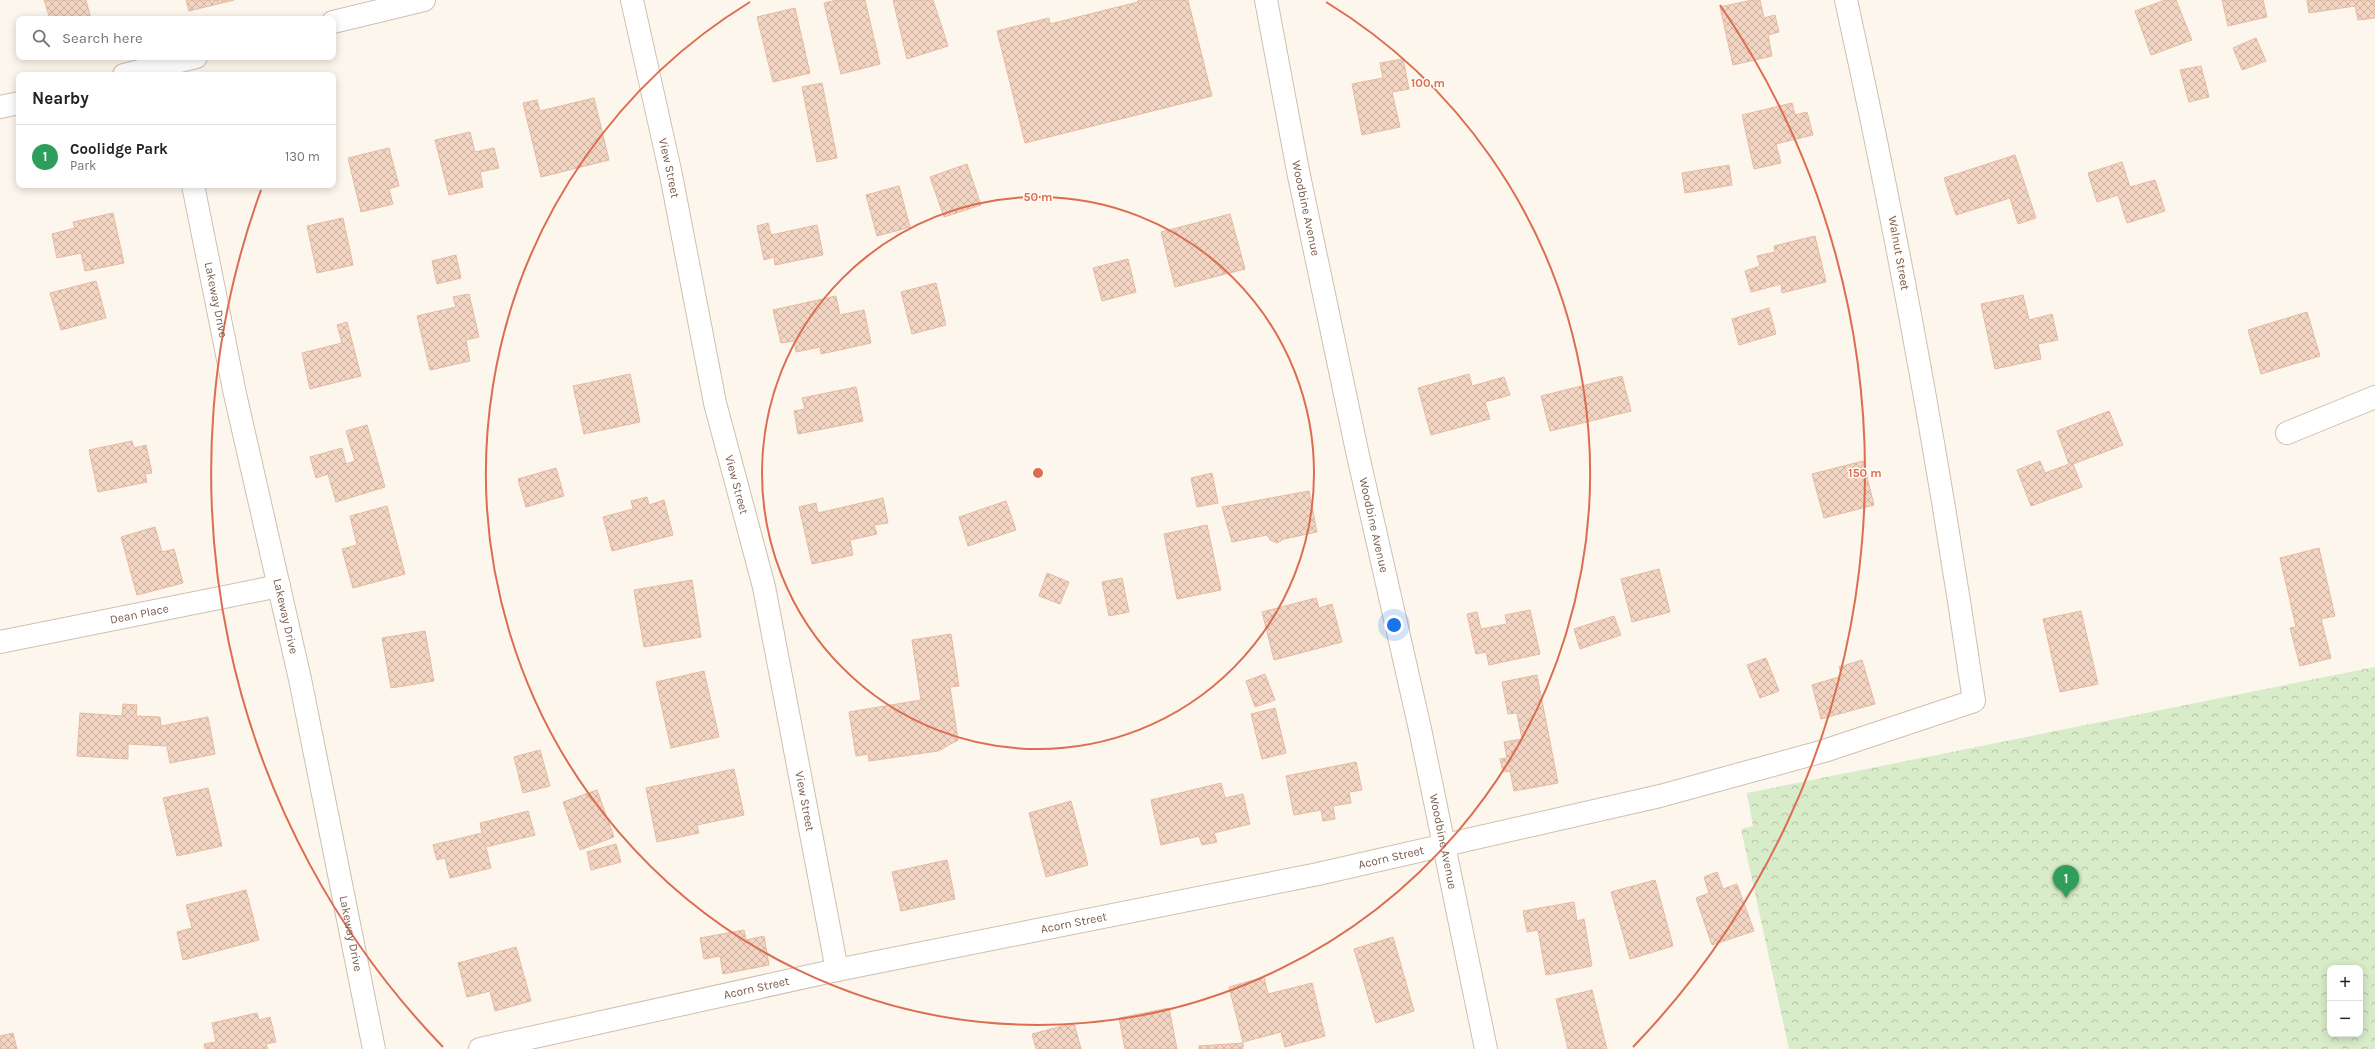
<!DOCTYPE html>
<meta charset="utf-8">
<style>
:root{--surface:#fff;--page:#f6f6f6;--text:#202124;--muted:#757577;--line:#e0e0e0;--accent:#e76f51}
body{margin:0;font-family:Karla,sans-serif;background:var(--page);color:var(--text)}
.controls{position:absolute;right:12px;bottom:12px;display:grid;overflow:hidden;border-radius:8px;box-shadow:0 2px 10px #0003}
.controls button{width:36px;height:36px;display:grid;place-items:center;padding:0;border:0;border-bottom:1px solid var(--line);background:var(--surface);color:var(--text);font:20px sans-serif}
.you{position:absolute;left:1394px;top:625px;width:14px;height:14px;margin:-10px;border:3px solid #fff;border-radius:50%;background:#1a73e8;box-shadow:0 0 0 6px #1a73e833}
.badge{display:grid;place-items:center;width:26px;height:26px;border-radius:50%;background:var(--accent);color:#fff;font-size:13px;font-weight:700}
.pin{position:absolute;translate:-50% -33px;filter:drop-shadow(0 1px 2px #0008)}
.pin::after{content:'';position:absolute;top:21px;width:14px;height:12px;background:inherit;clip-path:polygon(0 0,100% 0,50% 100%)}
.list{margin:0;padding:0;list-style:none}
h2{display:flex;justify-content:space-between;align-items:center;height:52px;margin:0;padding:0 16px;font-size:17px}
h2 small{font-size:13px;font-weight:400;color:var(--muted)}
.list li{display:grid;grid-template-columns:26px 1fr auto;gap:12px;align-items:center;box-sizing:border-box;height:64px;padding:0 16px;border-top:1px solid var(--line)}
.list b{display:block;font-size:15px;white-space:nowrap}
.list p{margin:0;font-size:13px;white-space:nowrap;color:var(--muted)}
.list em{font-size:13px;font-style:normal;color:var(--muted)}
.icon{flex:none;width:22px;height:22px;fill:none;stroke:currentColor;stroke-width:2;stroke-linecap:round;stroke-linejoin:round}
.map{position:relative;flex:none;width:2375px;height:1049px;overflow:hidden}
.search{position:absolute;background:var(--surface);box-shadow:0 2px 10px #0003;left:16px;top:16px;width:320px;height:44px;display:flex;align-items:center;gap:10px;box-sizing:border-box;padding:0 14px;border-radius:8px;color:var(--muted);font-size:15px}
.panel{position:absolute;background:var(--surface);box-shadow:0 2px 10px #0003;left:16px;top:72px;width:320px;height:116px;border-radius:8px}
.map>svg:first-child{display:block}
.park{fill:url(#park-crowns);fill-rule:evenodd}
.building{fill:url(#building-cross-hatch);stroke:#e6bba3}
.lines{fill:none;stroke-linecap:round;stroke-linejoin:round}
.minor-casing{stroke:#d1beb0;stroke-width:24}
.minor{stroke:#fff;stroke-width:22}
.ring{fill:none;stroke:#dc6d51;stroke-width:2}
.labels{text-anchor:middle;stroke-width:3;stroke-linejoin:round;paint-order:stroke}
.street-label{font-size:12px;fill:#7a5c4d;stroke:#fffaf3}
.centre{fill:#dc6d51;stroke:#fffaf3;stroke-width:2}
.ring-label{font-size:12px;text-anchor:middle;font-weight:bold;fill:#dc6d51;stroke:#fffaf3;stroke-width:3;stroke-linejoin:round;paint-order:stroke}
</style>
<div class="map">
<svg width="2375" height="1049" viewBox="0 0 2375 1049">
<defs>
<pattern id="park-crowns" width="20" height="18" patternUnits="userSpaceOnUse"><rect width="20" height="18" fill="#d8ecc9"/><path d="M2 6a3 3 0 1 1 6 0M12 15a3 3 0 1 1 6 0" fill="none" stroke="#b4c2a5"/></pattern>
<pattern id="building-cross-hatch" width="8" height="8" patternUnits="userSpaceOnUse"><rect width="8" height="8" fill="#f3d5c3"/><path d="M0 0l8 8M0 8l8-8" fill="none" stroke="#cab0a1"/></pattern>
</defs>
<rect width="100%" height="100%" fill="#fdf6ec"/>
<path class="park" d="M2375,667v382h-586l-48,-220 12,-3 -6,-33zM2330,968h30v66h-30z"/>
<g class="building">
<path d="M44,0h42l5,19h-41z"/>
<path d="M186,0h48l-45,11z"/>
<path d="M837,0h28l15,64 -39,10 -17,-71z"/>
<path d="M893,0h40l15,46 -41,13z"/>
<path d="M1138,0h50l24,96 -187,47 -28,-112 52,-13 1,6 88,-22z"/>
<path d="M1752,0h8l4,18 11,-3 4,17 -11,3 4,21 -39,9 -13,-58z"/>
<path d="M2165,0h11l16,40 -41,15 -16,-44z"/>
<path d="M2222,0h41l4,17 -39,9z"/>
<path d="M2307,0h68v18l-17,2 -3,-14 -46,7z"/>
<path d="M795,8l15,65 -37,9 -16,-65z"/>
<path d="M2256,38l10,23 -24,9 -9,-22z"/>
<path d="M1403,59l6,30 -17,3 8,35 -38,8 -10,-51 31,-6 -3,-15z"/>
<path d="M2201,66l8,31 -20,5 -9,-32z"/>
<path d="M822,83l15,75 -20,4 -15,-75z"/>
<path d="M594,98l15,62 -68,17 -18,-74 14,-3 3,11z"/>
<path d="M1792,103l3,12 12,-3 6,23 -37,9 5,19 -27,6 -12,-54z"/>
<path d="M470,132l5,20 19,-4 5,20 -19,4 3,15 -34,8 -14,-55z"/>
<path d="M389,148l10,38 -10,3 4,15 -32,8 -13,-54z"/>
<path d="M2015,155l21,63 -18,6 -8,-26 -54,17 -12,-37z"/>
<path d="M2122,162l8,25 25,-7 10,31 -38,12 -9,-28 -21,7 -9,-29z"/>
<path d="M967,164l14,41 -37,12 -14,-40z"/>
<path d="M1729,165l3,20 -47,8 -3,-20z"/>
<path d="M899,186l11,41 -33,9 -11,-41z"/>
<path d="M113,213l11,50 -39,8 -4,-18 -24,5 -5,-24 23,-6 -2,-6z"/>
<path d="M1230,214l15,55 -70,18 -14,-55z"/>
<path d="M343,218l10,47 -36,8 -10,-47z"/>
<path d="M768,223l3,12 46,-10 6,30 -48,10 -1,-8 -10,3 -7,-34z"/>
<path d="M1815,236l11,46 -44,11 -1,-9 -30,8 -6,-21 15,-5 -3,-10 18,-4 -1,-6z"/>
<path d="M456,255l5,23 -24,6 -5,-23z"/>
<path d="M1128,259l8,33 -34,9 -9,-33z"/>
<path d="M96,281l10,37 -45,12 -11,-37z"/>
<path d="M936,283l10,42 -34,9 -11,-42z"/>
<path d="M469,294l10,43 -13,3 4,21 -40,9 -13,-54 39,-9 -3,-10z"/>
<path d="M2023,295l6,25 23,-6 6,26 -20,4 3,15 -46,10 -14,-65z"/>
<path d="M836,296l4,19 24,-5 7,33 -50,11 -1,-7 -24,5 -2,-11 -13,2 -8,-33z"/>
<path d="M1769,308l7,26 -37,11 -7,-26z"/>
<path d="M2307,312l13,44 -59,18 -13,-44z"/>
<path d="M347,322l14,54 -51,13 -8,-36 40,-10 -5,-18z"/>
<path d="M630,374l10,48 -56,12 -11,-48z"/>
<path d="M1469,374l3,12 32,-9 6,18 -25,7 5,17 -59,16 -13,-47z"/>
<path d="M1622,376l9,35 -81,20 -9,-35z"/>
<path d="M856,387l7,34 -65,13 -4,-23 11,-2 -3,-11z"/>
<path d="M2109,411l14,34 -50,19 9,23 -51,19 -14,-36 23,-9 5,12 24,-9 -12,-33z"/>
<path d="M367,425l18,62 -49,15 -8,-28 -12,4 -6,-21 32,-9 4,16 9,-3 -9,-30z"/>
<path d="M132,441l2,7 12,-3 6,28 -7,1 2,8 -49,10 -9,-42z"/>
<path d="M1863,461l11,44 -50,13 -12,-44z"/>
<path d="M556,468l8,28 -38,11 -8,-28z"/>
<path d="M1212,473l6,30 -21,4 -6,-29z"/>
<path d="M1309,491l8,41 -33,7 -7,4 -7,-3 -3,-5 -35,7 -10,-35z"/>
<path d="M647,497l2,8 15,-5 9,35 -61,16 -9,-34 30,-8 -2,-8z"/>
<path d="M883,498l5,25 -14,2 3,9 -27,6 3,15 -41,9 -13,-57 17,-4 2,10z"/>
<path d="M1006,501l10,29 -48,16 -9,-29z"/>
<path d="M387,506l18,68 -52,14 -11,-39 15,-4 -7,-29z"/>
<path d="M1207,525l14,65 -44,9 -13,-65z"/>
<path d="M155,527l7,25 12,-3 9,34 -46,12 -16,-58z"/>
<path d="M2319,548l16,68 -14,3 10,39 -31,8 -10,-38 6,-1 -16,-69z"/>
<path d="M1659,569l11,43 -38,10 -11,-43z"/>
<path d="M1047,573l22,9 -9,22 -21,-8z"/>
<path d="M1122,578l7,34 -20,4 -7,-34z"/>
<path d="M692,580l9,57 -57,10 -10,-57z"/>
<path d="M1316,598l3,10 13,-4 10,38 -68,18 -12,-48z"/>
<path d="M1530,610l10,44 -51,11 -3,-13 -10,2 -9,-40 10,-2 4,17 26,-5 -2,-9z"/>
<path d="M2081,611l17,73 -38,8 -17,-73z"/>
<path d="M1614,616l7,19 -41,14 -6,-20z"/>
<path d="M425,631l9,50 -43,7 -9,-50z"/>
<path d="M951,634l8,52 -9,1 8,53 -20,11 -69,10 -1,-7 -12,2 -7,-44 72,-12 -9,-60z"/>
<path d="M1766,658l13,33 -19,7 -13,-33z"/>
<path d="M1862,660l13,44 -54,15 -9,-34 30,-9 -3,-9z"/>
<path d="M704,671l15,66 -48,11 -15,-66z"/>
<path d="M1265,674l10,26 -20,7 -9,-26z"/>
<path d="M1537,675l21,108 -44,8 -4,-20 -7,1 -3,-13 7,-1 -3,-16 18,-3 -5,-26 -9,1 -6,-32z"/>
<path d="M123,704l14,1 -1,11 24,1 1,9 47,-9 7,37 -45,9 -3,-17 -39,-2v15l-51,-3 3,-43 42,3z"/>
<path d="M1275,708l11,45 -24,6 -11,-45z"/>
<path d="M540,750l10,36 -27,7 -9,-36z"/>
<path d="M1356,762l6,28 -13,2 2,11 -18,3 2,13 -12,2 -2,-11 -27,5 -8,-39z"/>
<path d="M734,769l10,46 -47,10 2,8 -42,9 -11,-54z"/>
<path d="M1221,783l4,15 18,-4 7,30 -36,9 3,9 -15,3 -3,-9 -38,9 -10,-45z"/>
<path d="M208,788l14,58 -45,10 -14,-58z"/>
<path d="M597,790l17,47 -34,13 -17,-48z"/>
<path d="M1071,801l17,64 -42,12 -17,-64z"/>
<path d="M528,811l7,24 -49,12 5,21 -41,10 -5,-20 -8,2 -4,-15 49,-12 -2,-10z"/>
<path d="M616,844l5,18 -30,8 -4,-18z"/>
<path d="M947,860l8,39 -54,12 -9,-39z"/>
<path d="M1717,872l6,17 14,-5 17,47 -42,14 -16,-47 13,-5 -5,-16z"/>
<path d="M1655,880l18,66 -43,13 -19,-67z"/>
<path d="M246,890l13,50 -76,20 -6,-28 15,-4 -6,-23z"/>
<path d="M1574,902l3,19 7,-2 8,47 -46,9 -8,-45 -11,2 -4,-21z"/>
<path d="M744,930l2,10 18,-4 5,29 -46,9 -3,-18 -16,3 -4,-21z"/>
<path d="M1393,937l21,74 -38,12 -22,-74z"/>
<path d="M516,947l15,54 -36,10 -5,-20 -23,6 -9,-34z"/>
<path d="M1264,977l4,17 44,-11 13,53 -40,11 -4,-15 -38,10 -14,-55z"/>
<path d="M1592,990l15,59h-39l-12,-50z"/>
<path d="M1169,1008l8,41h-52l-6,-31z"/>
<path d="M257,1013l2,7 11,-3 6,25 -10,2 2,5h-63l-1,-5 12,-2 -4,-19z"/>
<path d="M1074,1023l7,26h-45l-4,-15z"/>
<path d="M13,1033l4,16h-17v-13z"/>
<path d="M1243,1043v6h-44v-3z"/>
</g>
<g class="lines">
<defs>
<g id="minor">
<path id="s1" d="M632,0l39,175 44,228 49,184 73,383"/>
<path id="s2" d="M1266,0l32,171 59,280 63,278 66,320"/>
<path d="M333,22l91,-22"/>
<path d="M124,75l72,-18"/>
<path d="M0,107l19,-4"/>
<path id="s3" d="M193,185l42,209 65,285 74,370"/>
<path d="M2287,433l88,-36"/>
<path id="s4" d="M0,642l279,-56"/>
<path id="s5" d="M480,1049l357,-79 481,-96 342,-78 164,-45 150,-50c-34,-235 -77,-469 -128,-701"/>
</g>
</defs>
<use href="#minor" class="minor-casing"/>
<use href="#minor" class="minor"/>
</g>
<g class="ring">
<circle cx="1038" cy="473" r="276"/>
<path d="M1326 2A552 552 0 1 1 750 2"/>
<path d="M443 1047A827 827 0 0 1 261 190M1720 5A827 827 0 0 1 1633 1047"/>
</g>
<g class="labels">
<g class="street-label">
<text dy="4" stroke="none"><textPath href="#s1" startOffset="172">View Street</textPath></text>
<text dy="4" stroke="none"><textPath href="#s2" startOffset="212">Woodbine Avenue</textPath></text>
<text transform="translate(1899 253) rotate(80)" y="4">Walnut Street</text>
<text dy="4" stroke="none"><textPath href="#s3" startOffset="117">Lakeway Drive</textPath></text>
<text dy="4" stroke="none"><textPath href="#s1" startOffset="496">View Street</textPath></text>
<text dy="4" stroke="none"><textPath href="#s2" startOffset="536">Woodbine Avenue</textPath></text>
<text dy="4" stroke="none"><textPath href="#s4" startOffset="142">Dean Place</textPath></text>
<text dy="4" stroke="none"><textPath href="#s3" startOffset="441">Lakeway Drive</textPath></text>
<text dy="4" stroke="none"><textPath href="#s1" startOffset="820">View Street</textPath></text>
<text dy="4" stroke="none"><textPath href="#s2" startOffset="860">Woodbine Avenue</textPath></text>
<text dy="4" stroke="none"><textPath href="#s5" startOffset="931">Acorn Street</textPath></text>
<text dy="4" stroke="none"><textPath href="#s5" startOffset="607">Acorn Street</textPath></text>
<text dy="4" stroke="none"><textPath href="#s3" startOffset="765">Lakeway Drive</textPath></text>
<text dy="4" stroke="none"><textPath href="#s5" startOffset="283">Acorn Street</textPath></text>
</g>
</g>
<circle cx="1038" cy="473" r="6" class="centre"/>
<g class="ring-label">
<text x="1428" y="87">100 m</text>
<text x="1038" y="201">50 m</text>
<text x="1865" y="477">150 m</text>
</g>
</svg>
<div class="controls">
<button>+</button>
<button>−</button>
</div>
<div class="you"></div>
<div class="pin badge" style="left:2066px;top:898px;background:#2e9e5b">1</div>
<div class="search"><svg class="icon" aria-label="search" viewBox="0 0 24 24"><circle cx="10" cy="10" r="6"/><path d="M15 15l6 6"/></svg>Search here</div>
<section class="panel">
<h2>Nearby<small></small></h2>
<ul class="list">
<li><span class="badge" style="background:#2e9e5b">1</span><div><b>Coolidge Park</b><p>Park</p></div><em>130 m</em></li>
</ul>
</section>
</div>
